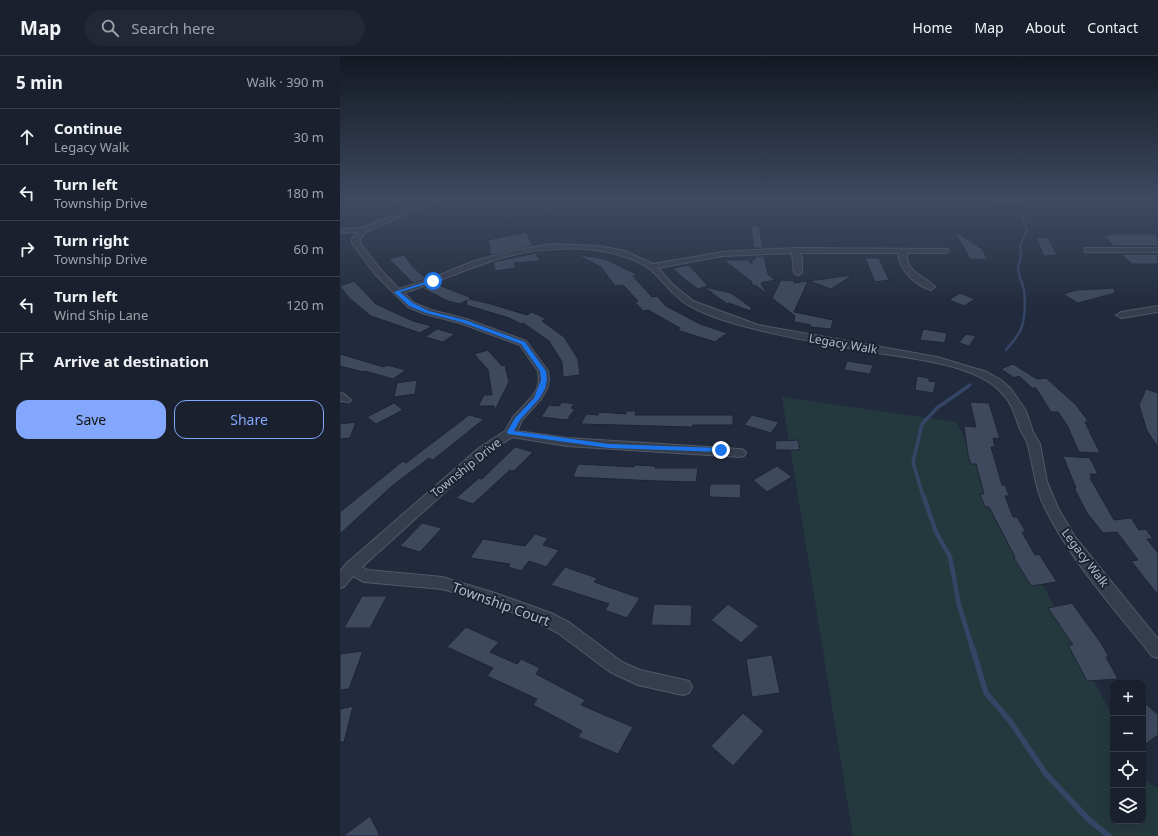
<!DOCTYPE html>
<meta charset="utf-8">
<style>
:root{--surface:#1a202e;--page:#232836;--text:#f1f3f6;--muted:#9fa3aa;--line:#383e4a;--accent:#83a7fc}
body{margin:0;font-family:"Noto Sans",sans-serif;background:var(--page);color:var(--text)}
.controls{position:absolute;right:12px;bottom:12px;display:grid;overflow:hidden;border-radius:8px;box-shadow:0 4px 16px #0002}
.controls button{width:36px;height:36px;display:grid;place-items:center;padding:0;border:0;border-bottom:1px solid var(--line);background:var(--surface);color:var(--text);font:20px sans-serif}
.stop{position:absolute;width:12px;height:12px;margin:-9px;border:3px solid #1a73e8;border-radius:50%;background:#fff}
.stop.end{background:#1a73e8;border-color:#fff;box-shadow:0 1px 4px #0008}
.list{margin:0;padding:0;list-style:none}
h2{display:flex;justify-content:space-between;align-items:center;height:52px;margin:0;padding:0 16px;font-size:17px}
h2 small{font-size:13px;font-weight:400;color:var(--muted)}
.list li{display:grid;grid-template-columns:26px 1fr auto;gap:12px;align-items:center;box-sizing:border-box;height:56px;padding:0 16px;border-top:1px solid var(--line)}
.list b{display:block;font-size:15px;white-space:nowrap}
.list p{margin:0;font-size:13px;white-space:nowrap;color:var(--muted)}
.list em{font-size:13px;font-style:normal;color:var(--muted)}
.actions{display:flex;gap:8px;padding:12px 16px}
.actions a{flex:1;padding:9px 0;border:1px solid var(--accent);border-radius:12px;text-align:center;font-size:14px;color:var(--accent)}
.actions .main{background:var(--accent);color:#111}
.icon{flex:none;width:22px;height:22px;fill:none;stroke:currentColor;stroke-width:2;stroke-linecap:round;stroke-linejoin:round}
.map{position:relative;flex:none;width:818px;height:780px;overflow:hidden}
header{display:flex;align-items:center;gap:24px;box-sizing:border-box;height:56px;padding:0 20px;background:var(--surface);border-bottom:1px solid var(--line)}
header strong{font-size:19px}
nav{display:flex;gap:22px;margin-inline-start:auto;font-size:14px}
.search{width:280px;height:36px;background:var(--page);display:flex;align-items:center;gap:10px;box-sizing:border-box;padding:0 14px;border-radius:22px;color:var(--muted);font-size:15px}
main{display:flex}
aside{flex:1;background:var(--surface)}
.map>svg:first-child{display:block}
.green{fill:#24393e}
.lines{fill:none;stroke-linecap:round;stroke-linejoin:round}
.stream-far4{stroke:#354565;stroke-width:2}
.stream-far3{stroke:#354565;stroke-width:2.5}
.stream-far2{stroke:#354565;stroke-width:3.5}
.stream-far1{stroke:#354565;stroke-width:4.5}
.stream{stroke:#354565;stroke-width:5.5}
.building{fill:#3e495d;stroke:#1d2534}
.minor-casing{stroke:#515968;stroke-width:2}
.minor{fill:#363e4d;fill-rule:evenodd}
.route{fill:#1a73e8}
.labels{text-anchor:middle;stroke-width:4;stroke-linejoin:round;paint-order:stroke}
.street-label{font-size:12px;fill:#b2b9c9;stroke:#1b2332}
.near-street-label{font-size:14px;fill:#b2b9c9;stroke:#1b2332}
</style>
<header>
<strong>Map</strong>
<div class="search"><svg class="icon" aria-label="search" viewBox="0 0 24 24"><circle cx="10" cy="10" r="6"/><path d="M15 15l6 6"/></svg>Search here</div>
<nav><a>Home</a><a>Map</a><a>About</a><a>Contact</a></nav>
</header>
<main>
<aside>
<h2>5 min<small>Walk · 390 m</small></h2>
<ul class="list">
<li><svg class="icon" aria-label="ahead" viewBox="0 0 24 24"><path d="M12 20V5M6 11l6-6 6 6"/></svg><div><b>Continue</b><p>Legacy Walk</p></div><em>30 m</em></li>
<li><svg class="icon" aria-label="left" viewBox="0 0 24 24"><path d="M17 20v-9H6M10 6l-5 5 5 5"/></svg><div><b>Turn left</b><p>Township Drive</p></div><em>180 m</em></li>
<li><svg class="icon" aria-label="right" viewBox="0 0 24 24"><path d="M7 20v-9h11M14 6l5 5-5 5"/></svg><div><b>Turn right</b><p>Township Drive</p></div><em>60 m</em></li>
<li><svg class="icon" aria-label="left" viewBox="0 0 24 24"><path d="M17 20v-9H6M10 6l-5 5 5 5"/></svg><div><b>Turn left</b><p>Wind Ship Lane</p></div><em>120 m</em></li>
<li><svg class="icon" aria-label="arrive" viewBox="0 0 24 24"><path d="M6 21V4h12l-3 4 3 4H6"/></svg><div><b>Arrive at destination</b></div></li>
</ul>
<div class="actions"><a class="main">Save</a><a>Share</a></div>
</aside>
<div class="map">
<svg width="818" height="780" viewBox="0 0 818 780">
<rect width="100%" height="100%" fill="#222b3d"/>
<path class="green" d="M442,341l174,25 157,295v104h30v-47l4,7 11,7v48h-305z"/>
<g class="lines">
<path class="stream-far4" d="M680,222l-2,-11 3,-11 -1,-11 7,-14 -6,-19"/>
<path class="stream-far3" d="M666,294c5,-6 12,-14 15,-21 5,-13 6,-41 -2,-52"/>
<path class="stream-far2" d="M583,440l-10,-34 9,-38 15,-16 33,-23"/>
<path class="stream-far1" d="M583,439l13,37 14,25 9,48 13,42"/>
<path class="stream" d="M632,590l14,47 24,28 36,53 43,46 20,16"/>
</g>
<g class="building">
<path d="M200,144h11l1,10 -11,-2z"/>
<path d="M419,169l4,23h-9l-3,-22z"/>
<path d="M614,175l28,18 6,11 -18,-1z"/>
<path d="M186,176l7,14 -42,9 -3,-15z"/>
<path d="M769,178h45l4,4v8h-44l-11,-11h7z"/>
<path d="M696,181l12,1 9,17 -13,1z"/>
<path d="M196,197l4,8 -26,2 2,5 -21,3 -2,-9z"/>
<path d="M781,198h37v10h-26z"/>
<path d="M64,199l8,11 14,13 -13,4 -24,-24z"/>
<path d="M241,199l24,4 33,16 -5,1 19,21 5,-1 9,10 34,18 27,9 -12,9 -38,-12 3,-2 -32,-18 -5,1 -8,-9 3,-1 -15,-16 -8,1 -14,-19 -21,-11z"/>
<path d="M415,200h9l4,18 7,6 -14,3 6,11 -12,-9 -3,1v-4l-28,-22h25l3,5v-5l3,-1z"/>
<path d="M525,202h14l10,22 -14,2z"/>
<path d="M349,209l19,21 -3,1 26,6 21,15 -2,3 -21,-8 -2,1 -23,-17 -6,2 -16,-12 -9,-9z"/>
<path d="M513,219l-22,14 -22,-8z"/>
<path d="M441,224l13,1v2l14,-2 -14,31 39,8 -2,9 -21,-2 1,-2 -17,-3 1,-6 -23,-18z"/>
<path d="M14,225l22,23 37,17 19,5 -12,7 -49,-17 -22,-18 -9,-12z"/>
<path d="M96,228l36,14 -3,1 22,5 36,11 5,-3 14,7 -4,2 22,16 14,22 2,16 -17,2 -1,-15 -13,-21 -26,-18 -2,1 -12,-6 -43,-13 1,-5 -7,4 -12,-3 -26,-13z"/>
<path d="M774,232l1,5 -37,10 -15,-9 14,-4z"/>
<path d="M620,237l15,6 -11,7 -15,-6z"/>
<path d="M97,273l18,5 -12,8 -18,-5z"/>
<path d="M583,273l24,4 -2,10 -25,-3z"/>
<path d="M626,278l10,2 -7,10 -10,-3z"/>
<path d="M148,294l14,16 3,-1 4,17 -14,28 -1,-4h-16l6,-11h8l-4,-25 -14,-16z"/>
<path d="M0,298l44,13 3,-2 19,5 -13,9 -28,-8 -2,1 -23,-6z"/>
<path d="M507,305l26,4 -3,9 -26,-4z"/>
<path d="M673,308l24,15 9,-1 30,27 13,17h-4l15,31 -21,-1 -12,-27 -9,-13h-7l-15,-24h-4l-13,-12 -5,2 -13,-9z"/>
<path d="M577,320l12,2v3l7,1 -3,11 -18,-3z"/>
<path d="M77,324l-2,14 -21,3 3,-14z"/>
<path d="M806,333l12,4v54l-11,-16 -8,-26z"/>
<path d="M222,346l12,2 -3,4 4,1 -8,11 -26,-3 8,-12 10,1z"/>
<path d="M630,346l19,1 11,36 -7,-1 2,9h-4l11,38h3l4,11h-4l8,21h4l9,15h-4l13,23 4,-1 18,28 -26,4 -17,-28 1,-1 -26,-50h-4l-5,-13h4l-8,-30h-5l-3,-9 -4,-29 12,1z"/>
<path d="M54,347l9,7 -27,14 -9,-7z"/>
<path d="M286,355h10l-1,4h98v10h-40l-1,2 -111,-3 5,-10 12,1 1,-3 27,2z"/>
<path d="M129,359l15,4 -51,41 -4,-2 -37,28 -52,48v-22l63,-51 3,2z"/>
<path d="M412,359l27,7 -8,11 -27,-8z"/>
<path d="M16,366l-6,16 -10,1v-15z"/>
<path d="M458,384l2,10h-24l-1,-9z"/>
<path d="M175,391l18,5 -19,19 -4,-1 -37,34 -17,-6 23,-20 3,1z"/>
<path d="M723,400l27,2 8,16h-8l2,4h-2l24,42 17,-2 8,12 7,-1 7,10h-6l11,14v42l-27,-34 7,-1 -21,-28 -14,1 -16,-20 -13,-25h2z"/>
<path d="M238,408l56,3 1,-2 20,1v2h43l-2,14 -39,-1 -84,-4z"/>
<path d="M437,410l15,11 -25,15 -14,-12z"/>
<path d="M370,428h31l-1,14 -31,-1z"/>
<path d="M82,467l20,5 -22,24 -20,-6z"/>
<path d="M195,478l13,4 -5,7 16,5 -13,17 -17,-6 -8,10 -13,-4 2,-3 -40,-6 13,-19 42,7z"/>
<path d="M225,511l32,11 -3,4 46,16 -13,20 -22,-8 4,-6 -58,-19z"/>
<path d="M22,540h25l-17,32h-26z"/>
<path d="M732,547l29,40 8,14h-3l12,22 -31,2 -19,-36h5l-25,-37z"/>
<path d="M314,548l38,1 -1,21 -40,-1z"/>
<path d="M388,548l31,22 -18,17 -30,-23z"/>
<path d="M126,571l33,15 -9,10 27,12 4,-5 19,9 -4,6 49,26 -4,5 52,22 -15,27 -40,-17 4,-6 -49,-26 4,-6 -50,-23 6,-8 -46,-21z"/>
<path d="M23,595l-14,38 -9,1v-36z"/>
<path d="M432,599l8,38 -28,4 -6,-38z"/>
<path d="M803,645l15,14v20l-15,11z"/>
<path d="M13,650l-9,36h-4v-33z"/>
<path d="M403,657l21,18 -31,35 -22,-20z"/>
<path d="M30,760l10,20h-37z"/>
</g>
<g class="lines">
<defs>
<g id="minor">
<path d="M54,144c9,-1 17,5 25,4 8,0 12,-5 19,-4l-72,32 -6,7v4l21,27 18,19 31,-10 44,-18 38,-10 40,-7 46,2 27,5 28,13 69,-12 31,-2 42,-2 153,1 1,2 -4,2h-38c-2,19 18,23 28,34l-4,3c-14,-4 -34,-21 -32,-37h-99l2,5v15l-4,2 -4,-2 -2,-20 -70,3 -64,12 14,16 21,17 65,24 179,32 50,15 14,8 10,9 15,22 7,21 7,12 7,38 11,26 17,29 83,102v19l-6,-2c-37,-47 -79,-92 -106,-146 -11,-20 -12,-42 -18,-64 -1,-6 -5,-11 -8,-17 -5,-13 -8,-27 -19,-37 -25,-28 -93,-34 -130,-40 -39,-7 -78,-13 -116,-23 -22,-5 -48,-13 -67,-24 -16,-9 -25,-25 -38,-36 -13,-10 -38,-17 -54,-19 -39,-4 -79,1 -116,15 -26,9 -50,20 -76,28l10,10 17,7 35,9 60,22 22,30 1,9 -2,9 -6,10 -19,21 -5,11 50,7 173,11 4,1 2,3 -2,3 -4,1 -173,-11 -55,-9 -25,17 -125,113 5,3 75,7 53,16 56,20 19,10 52,39 18,8 49,11 3,6 -3,6 -6,2 -45,-10 -28,-13 -52,-39 -19,-10 -52,-21 -45,-13 -78,-7 -11,-6 -8,10 -5,2v-17l7,-8 132,-115 26,-17 8,-14 19,-20 5,-8 2,-9 -1,-9 -18,-26 -60,-22 -35,-9 -17,-7 -33,-33 -23,-31v-4l5,-7 -17,1v-4l22,-1 51,-21z"/>
<path d="M653,144h34l-3,2h-28z"/>
<rect x="745" y="192" width="73" height="4"/>
<path d="M818,250v6l-37,6 -5,-3 5,-3z"/>
<path d="M0,337l4,1 7,6 -2,2 -9,-1z"/>
</g>
</defs>
<use href="#minor" class="minor-casing"/>
<use href="#minor" class="minor"/>
</g>
<linearGradient id="sky" x2="0" y2="1"><stop stop-color="#131822"/><stop offset="0.57" stop-color="#3e4a62"/><stop offset="1" stop-color="#3e4a62" stop-opacity="0"/></linearGradient>
<rect width="818" height="253" fill="url(#sky)"/>
<path class="route" d="M92,224l4,1 -36,11 13,11 16,8 36,9 60,22 21,29 1,9 -2,9 -6,10 -19,21 -6,11 95,13 112,4 3,2 -3,2 -112,-4 -101,-14 -1,-2 8,-14 19,-20 7,-18 -1,-9 -19,-27 -60,-22 -35,-9 -17,-7 -15,-14z"/>
<g class="labels">
<g class="street-label">
<text transform="translate(503 288) rotate(10)" y="4">Legacy Walk</text>
<text transform="translate(126 412) rotate(-39)" y="4">Township Drive</text>
<text transform="translate(745 502) rotate(53)" y="4">Legacy Walk</text>
</g>
<g class="near-street-label">
<text transform="translate(161 548) rotate(20)" y="5">Township Court</text>
</g>
</g>
</svg>
<div class="controls">
<button>+</button>
<button>−</button>
<button><svg class="icon" aria-label="locate" viewBox="0 0 24 24"><circle cx="12" cy="12" r="6"/><path d="M12 2v4M12 18v4M2 12h4M18 12h4"/></svg></button>
<button><svg class="icon" aria-label="layers" viewBox="0 0 24 24"><path d="M12 4l9 5-9 5-9-5zM3 14l9 5 9-5"/></svg></button>
</div>
<div class="stop" style="left:93px;top:225px"></div>
<div class="stop end" style="left:381px;top:394px"></div>
</div>
</main>
